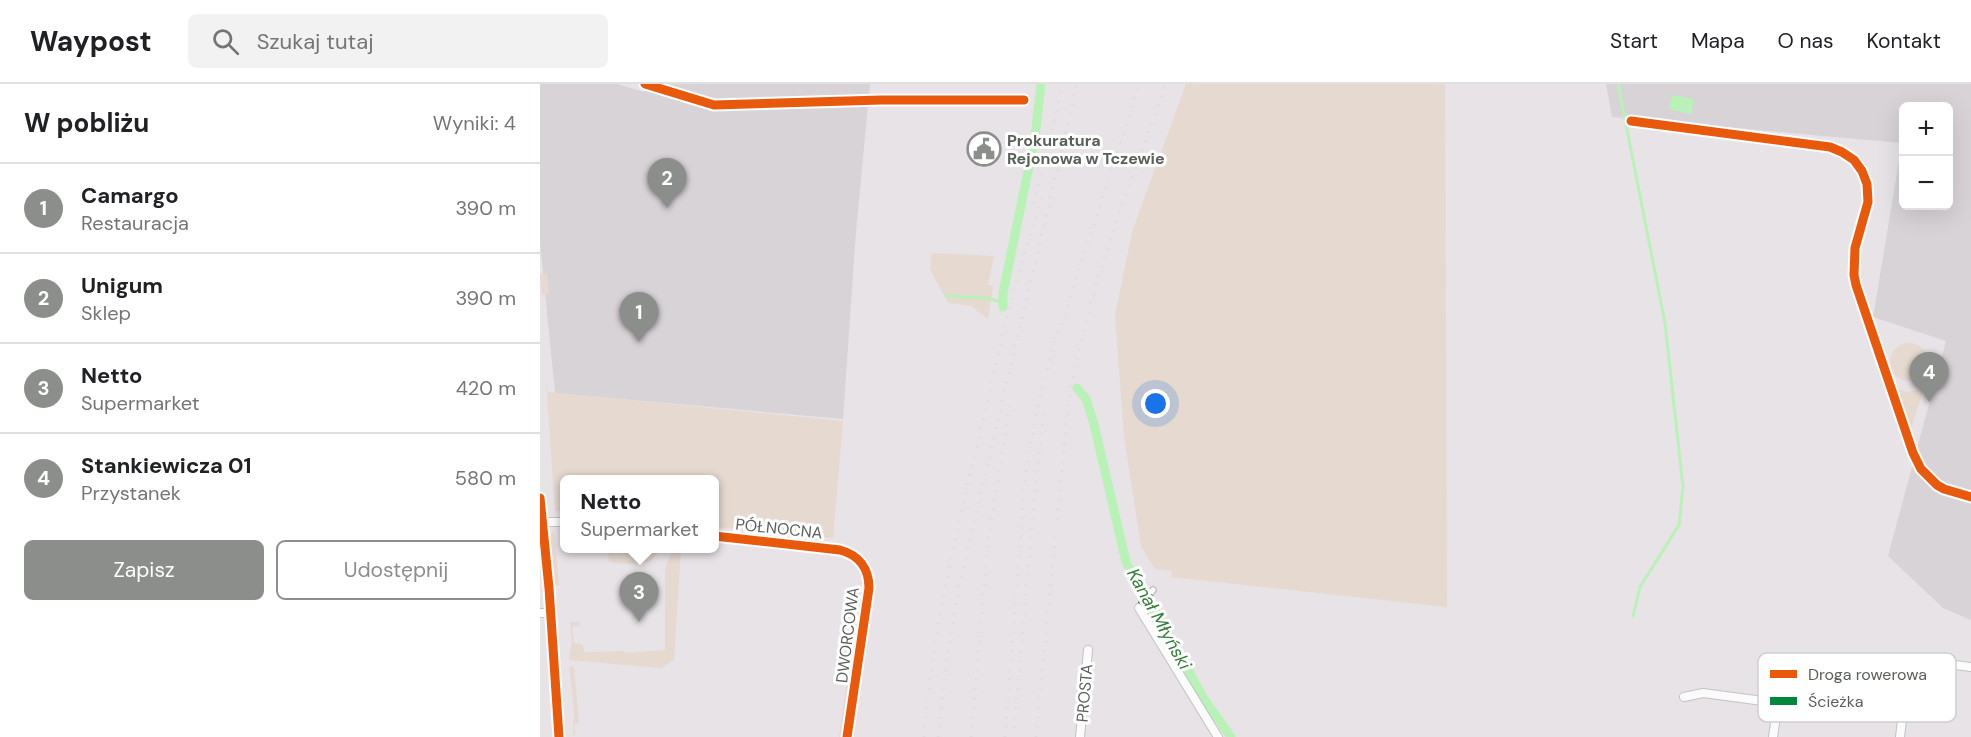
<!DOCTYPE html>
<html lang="pl">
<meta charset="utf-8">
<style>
:root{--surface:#fff;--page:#f2f2f2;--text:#202124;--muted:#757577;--line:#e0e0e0;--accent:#8b8e8b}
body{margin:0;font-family:"DM Sans",sans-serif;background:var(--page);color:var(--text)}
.controls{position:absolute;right:18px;top:18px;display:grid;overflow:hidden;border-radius:9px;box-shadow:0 6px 24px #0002}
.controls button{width:54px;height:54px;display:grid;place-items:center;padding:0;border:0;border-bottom:2px solid var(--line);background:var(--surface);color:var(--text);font:30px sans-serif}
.you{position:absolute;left:616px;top:320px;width:21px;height:21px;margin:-15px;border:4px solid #fff;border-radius:50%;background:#1a73e8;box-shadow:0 0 0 9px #1a73e833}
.badge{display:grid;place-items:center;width:39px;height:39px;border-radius:50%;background:var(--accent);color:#fff;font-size:20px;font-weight:700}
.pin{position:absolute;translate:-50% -50px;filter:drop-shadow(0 2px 3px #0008)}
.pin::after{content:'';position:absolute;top:32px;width:21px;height:18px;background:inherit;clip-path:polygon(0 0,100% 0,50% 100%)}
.popup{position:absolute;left:20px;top:391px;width:159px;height:78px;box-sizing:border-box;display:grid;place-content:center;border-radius:9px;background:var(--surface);filter:drop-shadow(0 2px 4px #0005);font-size:20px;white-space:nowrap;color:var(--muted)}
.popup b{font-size:22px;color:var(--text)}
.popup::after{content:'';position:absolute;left:50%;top:100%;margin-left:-12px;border:12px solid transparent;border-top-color:var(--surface)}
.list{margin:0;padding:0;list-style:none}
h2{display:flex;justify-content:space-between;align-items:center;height:78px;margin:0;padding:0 24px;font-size:26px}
h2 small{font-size:20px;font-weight:400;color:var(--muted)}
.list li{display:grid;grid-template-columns:39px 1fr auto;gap:18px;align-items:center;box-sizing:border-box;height:90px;padding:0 24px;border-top:2px solid var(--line)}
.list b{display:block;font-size:22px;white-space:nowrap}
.list p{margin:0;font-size:20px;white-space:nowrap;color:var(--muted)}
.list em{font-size:20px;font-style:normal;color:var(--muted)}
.actions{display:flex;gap:12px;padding:18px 24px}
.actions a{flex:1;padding:14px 0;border:2px solid var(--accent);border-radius:9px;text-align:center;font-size:21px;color:var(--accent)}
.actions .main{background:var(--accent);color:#fff}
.icon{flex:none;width:33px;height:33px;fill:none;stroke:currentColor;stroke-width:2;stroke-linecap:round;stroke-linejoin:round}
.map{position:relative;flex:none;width:1431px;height:653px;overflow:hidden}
header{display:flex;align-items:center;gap:36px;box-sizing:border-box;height:84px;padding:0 30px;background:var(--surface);border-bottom:2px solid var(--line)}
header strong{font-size:28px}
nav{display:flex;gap:33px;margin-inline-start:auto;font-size:21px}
.search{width:420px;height:54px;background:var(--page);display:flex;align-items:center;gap:15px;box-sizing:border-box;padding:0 21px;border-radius:9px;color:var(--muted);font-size:22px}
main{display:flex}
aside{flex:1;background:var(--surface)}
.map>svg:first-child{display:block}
.industrial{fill:#d8d3d7;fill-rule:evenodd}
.green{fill:#e5d9d0}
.water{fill:#b8f2b7}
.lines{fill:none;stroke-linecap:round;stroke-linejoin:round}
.stream{stroke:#b8f2b7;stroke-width:3}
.canal{stroke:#b8f2b7;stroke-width:9}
.pedestrian-casing{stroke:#c3c3c3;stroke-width:8}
.minor-casing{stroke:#c3c3c3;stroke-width:10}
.tertiary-casing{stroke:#c3c3c3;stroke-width:11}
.pedestrian{stroke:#fcfbfb;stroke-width:5}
.minor{stroke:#fcfbfb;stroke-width:8}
.tertiary{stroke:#fcfbfb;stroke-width:9}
.rail{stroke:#ddd;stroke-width:3;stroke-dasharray:1.5 8;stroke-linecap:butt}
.quiet{stroke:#00873e;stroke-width:8;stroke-dasharray:15 8;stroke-linecap:butt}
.cycleway-casing{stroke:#fff;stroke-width:13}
.cycleway{stroke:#e8590c;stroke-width:9}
.labels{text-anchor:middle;stroke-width:6;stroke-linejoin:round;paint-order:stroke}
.poi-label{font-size:16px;font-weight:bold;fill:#59605a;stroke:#fff;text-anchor:start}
.street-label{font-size:16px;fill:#59605a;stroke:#fff}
.water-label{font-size:18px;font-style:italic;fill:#347f39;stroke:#fff}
.key{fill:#fff;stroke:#cdcfce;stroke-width:1.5}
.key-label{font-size:16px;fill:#59605a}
</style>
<header>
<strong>Waypost</strong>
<div class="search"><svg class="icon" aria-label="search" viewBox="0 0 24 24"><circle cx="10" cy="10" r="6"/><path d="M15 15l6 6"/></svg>Szukaj tutaj</div>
<nav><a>Start</a><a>Mapa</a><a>O nas</a><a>Kontakt</a></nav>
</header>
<main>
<aside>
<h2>W pobliżu<small>Wyniki: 4</small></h2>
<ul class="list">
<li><span class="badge">1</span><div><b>Camargo</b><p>Restauracja</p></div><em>390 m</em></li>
<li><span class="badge">2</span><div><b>Unigum</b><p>Sklep</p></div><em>390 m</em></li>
<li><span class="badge">3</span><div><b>Netto</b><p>Supermarket</p></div><em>420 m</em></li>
<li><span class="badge">4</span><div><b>Stankiewicza 01</b><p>Przystanek</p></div><em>580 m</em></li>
</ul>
<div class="actions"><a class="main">Zapisz</a><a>Udostępnij</a></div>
</aside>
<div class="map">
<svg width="1431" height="653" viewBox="0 0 1431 653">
<rect width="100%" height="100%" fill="#e8e3e7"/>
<g class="industrial">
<path d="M0,0h77l27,8v-8h226l-14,148 -13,187 -288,-26 -15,-150z"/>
<path d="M1066,0h365v536l-28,-12 -55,-52 58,-215 -73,-24 29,-174 -290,-26zM1364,22h44v100h-44z"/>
</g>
<g class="green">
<path d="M646,0h259l2,523 -276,-30 1,-6 -17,-2 -14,-23 -17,-110 -9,-120 17,-84z"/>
<path d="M392,169l62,3 -6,28 5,2 -5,33 -17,-13 -23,-3 -18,-34z"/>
<path d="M7,189l2,21 -7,1 -2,-21z"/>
<circle cx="1369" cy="278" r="19"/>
<path d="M6,295l3,23 -1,-10 295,29 -10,117 -119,-11v-47h-150v32l-9,-1z"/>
<path d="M1382,304l2,1 -14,42 -15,-42 13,3z"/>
<path d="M14,446l5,55h-3c-3,-16 -13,-42 -2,-55z"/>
<path d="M67,465v-1l53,1c-2,4 -5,9 -10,12 -7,3 -35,4 -41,0z"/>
<path d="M132,465h9l-7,111 -13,8 -92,-8 3,-20 -2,-18h9l1,3 -8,2 2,16 9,2 1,7 40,-1 1,2 40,-3v-80z"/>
<path d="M34,582l5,58 -4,-1v12l-2,1 1,-25 -5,-44z"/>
<path d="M307,596h3v4l-9,53h-2z"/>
</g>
<path class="water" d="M1132,11l22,4 -3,15 -22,-5z"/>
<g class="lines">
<g class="stream">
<path d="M1078,0l47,239 18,164 -4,38 -39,62 -7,29"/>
<path d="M406,212l40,2 16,4"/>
</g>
<g class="canal">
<path d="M463,223v-14l32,-156 6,-53"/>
<path d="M537,304l9,11 8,25 32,138 16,31 23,33 37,70 29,41"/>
</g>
<defs>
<path id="pedestrian" d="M601,521l12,-15"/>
<g id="minor">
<path d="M105,0l69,21 167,-5h143"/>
<path d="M1091,37l199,26 12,5 12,8 8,11 5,13 1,18 -13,46 -1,27 2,10 57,168 8,16 16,16 7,4 27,8"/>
<path d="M2,438h22"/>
<path d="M174,452l126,14c19,5 29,19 29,38l-22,149"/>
<path d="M599,524l79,129"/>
<path d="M0,529h11"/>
<path d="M1144,613l19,-4 75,10 -5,34"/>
<path d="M540,653l8,-87"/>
<path d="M1360,653l9,-78 62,8"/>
</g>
<path id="tertiary" d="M0,414l9,90 10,149"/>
</defs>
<use href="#pedestrian" class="pedestrian-casing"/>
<use href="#minor" class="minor-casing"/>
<use href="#tertiary" class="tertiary-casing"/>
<use href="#pedestrian" class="pedestrian"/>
<use href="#minor" class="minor"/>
<use href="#tertiary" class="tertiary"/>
<g class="rail">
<path d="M494,120l29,-120"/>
<path d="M474,644l23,-258 7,-55"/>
<path d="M384,653c9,-105 32,-206 57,-308 18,-79 35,-157 62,-233"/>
<path d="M398,653l8,-72 14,-83 117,-498"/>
<path d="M431,653l17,-195 23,-144"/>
<path d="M465,653l20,-260 12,-69 18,-65 85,-259"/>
<path d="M496,653l31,-320c15,-116 60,-224 99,-333"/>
</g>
<path class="quiet" d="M601,521l12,-15"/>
<defs>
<g id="cycleway">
<path d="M105,0l69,21 167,-5h143"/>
<path d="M1091,37l199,26 12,5 12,8 8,11 5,13 1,18 -13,46 -1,27 2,10 57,168 8,16 16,16 7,4 27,8"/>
<path d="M0,414l9,90 10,149"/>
<path d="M174,452l126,14c19,5 29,19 29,38l-22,149"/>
</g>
</defs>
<use href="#cycleway" class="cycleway-casing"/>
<use href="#cycleway" class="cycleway"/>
</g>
<defs>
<symbol id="civic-ring" viewBox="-11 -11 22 22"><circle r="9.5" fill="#fff" stroke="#8b8e8b" stroke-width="1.5"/><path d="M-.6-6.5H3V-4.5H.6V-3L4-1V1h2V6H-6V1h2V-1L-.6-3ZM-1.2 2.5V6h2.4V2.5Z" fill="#8b8e8b"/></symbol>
</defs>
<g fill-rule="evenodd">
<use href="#civic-ring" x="425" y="46" width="38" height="38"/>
</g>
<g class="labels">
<g class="poi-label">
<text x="467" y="62">Prokuratura<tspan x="467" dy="18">Rejonowa w Tczewie</tspan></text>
</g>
<g class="street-label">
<text transform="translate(239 444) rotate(6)" y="6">PÓŁNOCNA</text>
<text transform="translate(307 551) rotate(-83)" y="6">DWORCOWA</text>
<text transform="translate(544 609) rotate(-85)" y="6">PROSTA</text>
</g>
<g class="water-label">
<text transform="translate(619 535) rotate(61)" y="6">Kanał Młyński</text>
</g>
</g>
<rect x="1218" y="569" width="198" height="69" rx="9" class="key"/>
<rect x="1230" y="586" width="27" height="8" fill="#e8590c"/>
<rect x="1230" y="613" width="27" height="8" fill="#00873e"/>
<g class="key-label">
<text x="1268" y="596">Droga rowerowa</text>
<text x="1268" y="623">Ścieżka</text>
</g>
</svg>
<div class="controls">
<button>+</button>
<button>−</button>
</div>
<div class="you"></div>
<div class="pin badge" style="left:99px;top:258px">1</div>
<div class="pin badge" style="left:127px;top:124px">2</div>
<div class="pin badge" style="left:99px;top:538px">3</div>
<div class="popup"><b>Netto</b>Supermarket</div>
<div class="pin badge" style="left:1389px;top:318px">4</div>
</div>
</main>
